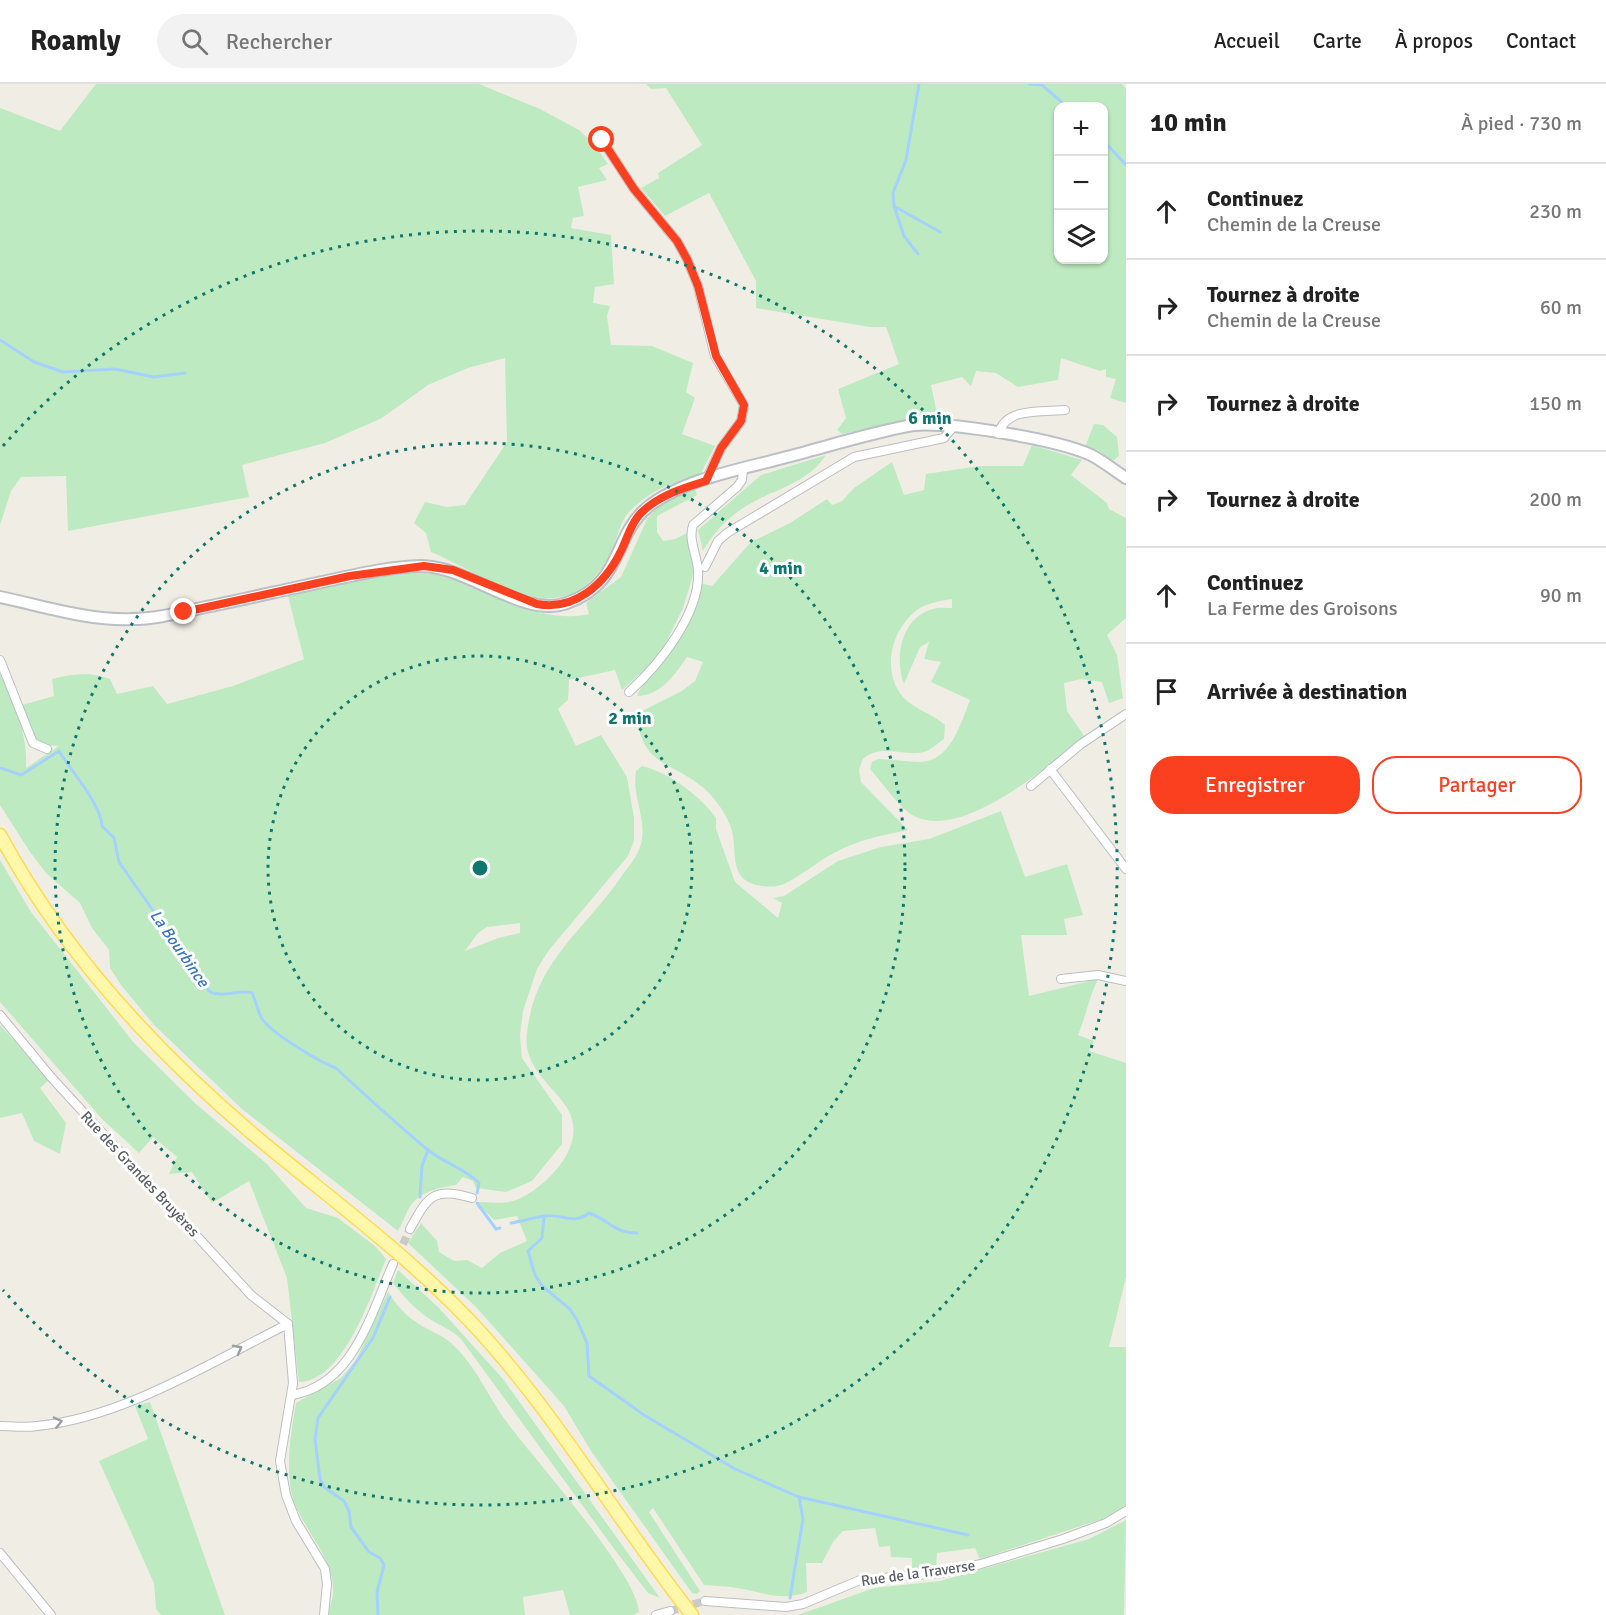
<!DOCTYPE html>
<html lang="fr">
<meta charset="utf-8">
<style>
:root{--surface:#fff;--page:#f2f2f2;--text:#222;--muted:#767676;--line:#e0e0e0;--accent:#fb401f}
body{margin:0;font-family:Signika,sans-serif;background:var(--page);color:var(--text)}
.controls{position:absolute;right:18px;top:18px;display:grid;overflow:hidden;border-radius:12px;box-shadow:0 2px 4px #0004}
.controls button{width:54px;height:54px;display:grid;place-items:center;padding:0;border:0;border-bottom:2px solid var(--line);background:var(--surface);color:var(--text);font:30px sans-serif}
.stop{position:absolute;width:18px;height:18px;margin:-14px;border:4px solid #fb401f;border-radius:50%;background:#fff}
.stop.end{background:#fb401f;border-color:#fff;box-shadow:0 2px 6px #0008}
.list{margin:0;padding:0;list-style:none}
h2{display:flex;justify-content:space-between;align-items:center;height:78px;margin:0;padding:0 24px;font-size:26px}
h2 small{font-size:20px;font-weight:400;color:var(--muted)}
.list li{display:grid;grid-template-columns:39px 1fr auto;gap:18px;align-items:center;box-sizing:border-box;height:96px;padding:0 24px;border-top:2px solid var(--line)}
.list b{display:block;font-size:22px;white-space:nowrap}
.list p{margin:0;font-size:20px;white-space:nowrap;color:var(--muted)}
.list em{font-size:20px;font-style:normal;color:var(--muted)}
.actions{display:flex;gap:12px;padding:18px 24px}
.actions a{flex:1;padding:14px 0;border:2px solid var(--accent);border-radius:24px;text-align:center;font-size:21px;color:var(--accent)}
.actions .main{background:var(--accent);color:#fff}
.icon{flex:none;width:33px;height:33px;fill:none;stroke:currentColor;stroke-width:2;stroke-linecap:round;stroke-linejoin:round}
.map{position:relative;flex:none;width:1126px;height:1531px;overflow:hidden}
header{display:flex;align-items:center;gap:36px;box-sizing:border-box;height:84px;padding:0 30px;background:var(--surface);border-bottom:2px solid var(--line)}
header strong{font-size:28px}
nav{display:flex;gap:33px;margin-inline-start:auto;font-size:21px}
.search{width:420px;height:54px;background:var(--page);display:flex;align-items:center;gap:15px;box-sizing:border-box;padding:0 21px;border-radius:33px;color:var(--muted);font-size:22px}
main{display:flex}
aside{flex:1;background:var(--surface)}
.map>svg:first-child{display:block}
.green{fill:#beeac1;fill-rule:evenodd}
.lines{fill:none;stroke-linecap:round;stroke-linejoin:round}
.stream{stroke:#a5d1ff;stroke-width:3}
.street-tunnel{stroke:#cbcac4;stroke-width:8;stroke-dasharray:8 4;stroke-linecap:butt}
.street-casing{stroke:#bcbec4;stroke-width:10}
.secondary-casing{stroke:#bcbfc6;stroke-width:14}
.primary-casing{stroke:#ffdb4e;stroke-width:15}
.street{stroke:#fff;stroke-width:8}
.secondary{stroke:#fff;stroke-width:10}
.primary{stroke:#fff8aa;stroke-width:12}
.oneway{stroke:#9da0a3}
.route{stroke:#fb401f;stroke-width:8}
.ring{fill:none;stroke:#0f766e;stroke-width:3;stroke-dasharray:3 6}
.labels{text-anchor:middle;stroke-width:6;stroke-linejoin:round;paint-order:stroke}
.street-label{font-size:15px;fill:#5c6066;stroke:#fff}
.water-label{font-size:16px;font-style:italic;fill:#3873c6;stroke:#fff}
.centre{fill:#0f766e;stroke:#fff;stroke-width:3}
.ring-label{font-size:18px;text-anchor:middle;font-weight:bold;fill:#0f766e;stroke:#fff;stroke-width:6;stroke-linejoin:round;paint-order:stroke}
</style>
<header>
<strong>Roamly</strong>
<div class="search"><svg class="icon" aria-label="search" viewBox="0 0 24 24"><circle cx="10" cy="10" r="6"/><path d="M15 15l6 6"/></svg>Rechercher</div>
<nav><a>Accueil</a><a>Carte</a><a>À propos</a><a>Contact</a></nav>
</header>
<main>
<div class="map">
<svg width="1126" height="1531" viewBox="0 0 1126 1531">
<rect width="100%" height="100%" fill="#f0eee4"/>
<g class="green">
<path d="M96,0h383l61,25 39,21 15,14 14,20 -9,4 8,12 -29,7 6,29 -11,2 -2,10 40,7 3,49 -19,3 -2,16 17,3 -3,10 4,29 41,1 41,17 -7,29 9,6 -13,36 33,12 -15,29c-28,7 -51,16 -71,37 -8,8 -11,23 -15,33 -17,40 -44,62 -88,50 -28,-7 -66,-31 -95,-43l-5,-19 -12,-10 11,-21 22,5 18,-2 42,-63 -2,-84 -37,10 -40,17 -46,33 -57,25 -83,22 7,32 -181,34 -2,-55 -45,1 -10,14 -11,34v-417l60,23z"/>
<path d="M646,0h476l4,5v314l-16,-5 6,-19 -10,-2v-8l-6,2 -39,-13 -3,22 -40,7 -22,-14 -20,-2 -5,15 -9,-9 -31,8 6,28 -95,21 -5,-4 9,-12 -8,-29 61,-25 -13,-37h-16l-114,-19v-27l-47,-88 -44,23 -24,-28 18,-10 -1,-5 44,-28 -36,-57 -15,1zM1058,22h46v154h-46z"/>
<path d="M1094,340l9,1 14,12 2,19 -6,5 -15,-11 -13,-3z"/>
<path d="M1032,361l50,15 -11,15 36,28 2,6 17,9v100l-19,17 10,20 6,43 -14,5 -7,-21 -21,-3 -17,4 3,28 18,26c-37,28 -122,104 -171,79 -14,-7 -33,-35 -44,-47l2,-7 6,-3c14,0 28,3 42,3 30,0 41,-39 50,-62l-39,-18 10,-20 -17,-3 5,-17 -9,5 -16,37c-10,-26 -3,-67 29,-75 6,-2 14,-1 19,-1v-9c-12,2 -25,4 -35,11 -26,20 -36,61 -14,87 11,12 30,17 42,28l-1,14c-6,4 -13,11 -20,13 -21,5 -42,-9 -61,7l-4,11 2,12 47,48c-25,5 -51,10 -74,23 -17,9 -33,23 -50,31 -11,5 -35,3 -43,-8 -8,-10 -6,-28 -8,-40 -2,-15 -14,-32 -24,-43 -35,-34 -66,-22 -73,-79l46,-23 13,-10 8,-19 -16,-5c-12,18 -27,39 -50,39 2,-9 34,-43 41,-56 10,-17 17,-38 22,-57l12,3 39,-44 39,-19 37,-24 5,6 10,-4 12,-13 38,-26 12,33 20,-5 2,-16 53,-8h44z"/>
<path d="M826,371c-19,29 -50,33 -78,50 -18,10 -36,29 -45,46l-5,-21 63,-55z"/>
<path d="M695,405l2,6 -40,21v16l6,9 12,-2 12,-6 7,39 -11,36 -24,49 -37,33 -7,-20 -46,10 -1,20 -10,9 18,37 25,-11 26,42 7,41v23l-6,15 -79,94 -12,19 -14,42 -3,24 2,23 40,57v29l-30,37 -26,11 -30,-4 -3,-7 -10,-4 -7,8c-15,2 -35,6 -45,20 -5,7 -8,18 -13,26l-156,-122 -88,-84 -33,-40 -11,-17 -1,-18 -17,-22 -12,-25 -34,-30 -16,-21 -30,-47v-131c14,34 28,57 26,94l33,-22 -17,-1 -8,-9 -12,-31 32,-9 -2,-17c21,-5 37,-8 58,0l7,15 36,-8 14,18 66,-18 71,-27 -16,-63c51,-13 105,-26 159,-22 39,19 98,51 142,40l-3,-11 35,-26 26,-58 8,-9 18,-13zM520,839v10l-22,5 -33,13 13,-18 9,-6z"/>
<path d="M642,682c26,6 59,30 74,52v11l19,53 43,36 4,-15 -9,-5 11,-2 54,-35 43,-14 48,-8 72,-28 24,66 42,-13 16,51 -19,4 3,16h-46l8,61 69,-17c-9,18 -12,37 -20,56l16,6 -5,10 37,12v214l-17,70h17v160l-24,12 -122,40 -5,-11 -38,5 -1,13 -24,2v-10l-21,-1 -1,-11 -11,1 -4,-19 -32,3 -10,11 -11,21h-16l1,29c-26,10 -44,0 -70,-4 -10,-2 -22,-2 -33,-3l-51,-77 -4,4 51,79 -3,3 -5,-1 -101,-142 -27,-45 -89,-100 -67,-63 13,-20 16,18 2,11 15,9 13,-1 15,8 18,-15 27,-12 -10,-25 -23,4 -18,-18c11,0 26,2 37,-1 20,-6 44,-28 54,-47 25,-50 -29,-63 -39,-102 -3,-10 -1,-22 1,-32 11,-62 58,-93 92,-143 6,-9 16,-20 19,-30 9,-25 -9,-51 -4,-76z"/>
<path d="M0,776l31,52 103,131 62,61 71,60 39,44 32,10 37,28 11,13c-15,36 -42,122 -87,123l-12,-104 -38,-97 -37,22 -20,-31 -23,2 8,-17 -24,-20 -14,16 -37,-34 -102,-117z"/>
<path d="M0,941l50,54 -10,9 26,35 -6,31 -26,-13 -12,-28 -22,5z"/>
<path d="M398,1186l41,38 64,71 157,219 -12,-5 -33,-43 -154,-211c-10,-10 -21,-13 -33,-21 -14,-10 -24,-21 -35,-35z"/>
<path d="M388,1208c8,12 16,22 28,30 11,8 25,12 35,21 25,22 38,56 58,82 27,36 128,149 130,187l-6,3h-63l-7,-25 -40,7 2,18h-197c2,-9 6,-19 5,-27 0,-33 -35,-63 -42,-97 -5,-29 0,-59 5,-88l45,-25 15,-18z"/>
<path d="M150,1318l75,213h-64l-5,-6 -2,-26 -55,-122 49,-22 -13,-33z"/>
<path d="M1126,1436l-2,95h-326l76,-27 66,-7 149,-42z"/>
</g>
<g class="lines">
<g class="stream">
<path d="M1029,0l13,1 24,21"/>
<path d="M1104,57l22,24"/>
<path d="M894,122l46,26"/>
<path d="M918,170l-14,-18 -10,-30 -1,-13 13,-33 13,-76"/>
<path d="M0,256l34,22 29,10 52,-3 39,8 31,-4"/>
<path d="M1,684l20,7 38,-24c12,20 42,53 43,75l12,12 5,24 91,130c16,6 27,-3 42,1 4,8 5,15 8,22 6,16 60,47 76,53 30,28 61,56 92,82 16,13 36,18 51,33l-2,10"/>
<path d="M420,1113l2,-31 6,-16"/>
<path d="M477,1119l19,26 4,-1"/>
<path d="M544,1132l-2,22 -14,13 7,24 7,11 28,23 7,11 10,23 2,33 55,39 91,54 64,28 169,38"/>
<path d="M511,1139c11,-2 22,-5 33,-7 18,-3 29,10 45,-3 22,8 25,20 48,20"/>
<path d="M790,1514l13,-79 -4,-22"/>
<path d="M378,1531l-1,-23 7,-27 -4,-7 -11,-6 -18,-25 -2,-16 -5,-10 -20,-14 -4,-8 -5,-40 3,-21 55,-80 17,-41"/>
</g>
<g class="street-tunnel">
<path d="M398,1171l12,-26"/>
<path d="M670,1527l35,-10"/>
</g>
<defs>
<g id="street">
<path d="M602,56l32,49 43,52 10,18 11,27 17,70 29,49 -3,16 -20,27 -15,32"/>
<path d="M999,350c5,-27 44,-22 66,-24"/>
<path d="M705,483l13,-26 9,-8 127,-76 90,-19 10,-12"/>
<path d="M0,576l33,83 14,6"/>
<path d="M629,608c30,-27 72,-79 69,-122 -1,-15 -10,-30 -5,-45l44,-38 5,-7 1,-11"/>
<path d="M1050,685l76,100"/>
<path d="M1031,702l50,-42 45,-30"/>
<path d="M1061,895l37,-4 28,6"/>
<path d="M0,931l51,62 200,218 37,29"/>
<path d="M410,1145c18,-33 23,-42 62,-31"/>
<path d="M288,1240l5,59 -13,78 6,34 10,26 29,48 2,15 -3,31"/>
<path d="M292,1311c61,-10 79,-81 101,-131"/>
<path d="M0,1342c12,0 25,2 37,0 86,-8 174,-64 251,-102"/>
<path d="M0,1469l51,62"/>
<path d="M705,1517l81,6 17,-3 57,-24 81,-7 40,-9 82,-25 43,-16 20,-12"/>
<path d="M656,1531l14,-4"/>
</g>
<path id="secondary" d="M0,513c43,9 89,24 132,22 25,0 50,-7 74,-12 39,-8 78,-17 116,-25 33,-7 65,-15 99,-16 48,0 102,53 146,37 57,-20 45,-67 81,-96 33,-27 94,-38 135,-49 43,-11 86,-25 130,-33 38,-3 143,14 178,30 12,6 24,16 35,23"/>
<path id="primary" d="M0,751c62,115 155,216 254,300 73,61 150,117 216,186 84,89 146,198 222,294"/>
</defs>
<use href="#street" class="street-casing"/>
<use href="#secondary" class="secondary-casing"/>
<use href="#primary" class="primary-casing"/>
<use href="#street" class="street"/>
<use href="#secondary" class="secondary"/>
<use href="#primary" class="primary"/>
</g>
<defs><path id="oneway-chevron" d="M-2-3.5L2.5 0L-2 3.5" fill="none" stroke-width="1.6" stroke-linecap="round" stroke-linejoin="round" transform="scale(1.5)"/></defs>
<g class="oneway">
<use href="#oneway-chevron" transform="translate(238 1265) rotate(-28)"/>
<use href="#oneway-chevron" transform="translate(58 1338) rotate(-13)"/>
</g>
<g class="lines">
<path class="route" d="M184,528l166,-36 74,-10 29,4 84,34c38,7 68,-20 84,-53 6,-12 9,-26 19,-37 17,-18 43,-26 66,-33l15,-33 20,-27 3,-16 -28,-49 -18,-70 -11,-27 -10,-18 -43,-52 -32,-49"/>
</g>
<g class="ring">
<circle cx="480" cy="784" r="212"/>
<circle cx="480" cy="784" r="425"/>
<path d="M3 362A637 637 0 1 1 3 1206"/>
</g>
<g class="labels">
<g class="street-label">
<text transform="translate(140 1090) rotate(47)" y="5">Rue des Grandes Bruyères</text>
<text transform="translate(918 1489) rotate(-8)" y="5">Rue de la Traverse</text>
</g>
<g class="water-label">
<text transform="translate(180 864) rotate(55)" y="6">La Bourbince</text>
</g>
</g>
<circle cx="480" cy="784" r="9" class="centre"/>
<g class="ring-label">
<text x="930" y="340">6 min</text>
<text x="781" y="490">4 min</text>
<text x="630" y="640">2 min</text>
</g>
</svg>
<div class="controls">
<button>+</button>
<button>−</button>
<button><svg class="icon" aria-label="layers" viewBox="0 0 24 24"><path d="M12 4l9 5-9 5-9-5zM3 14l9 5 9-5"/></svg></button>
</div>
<div class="stop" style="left:602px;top:56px"></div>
<div class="stop end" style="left:184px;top:528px"></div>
</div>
<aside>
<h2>10 min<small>À pied · 730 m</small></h2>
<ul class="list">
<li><svg class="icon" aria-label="ahead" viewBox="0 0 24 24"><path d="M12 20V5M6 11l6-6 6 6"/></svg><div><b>Continuez</b><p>Chemin de la Creuse</p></div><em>230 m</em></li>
<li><svg class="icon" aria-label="right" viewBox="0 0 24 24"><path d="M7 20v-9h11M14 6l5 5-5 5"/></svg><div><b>Tournez à droite</b><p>Chemin de la Creuse</p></div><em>60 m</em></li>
<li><svg class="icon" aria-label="right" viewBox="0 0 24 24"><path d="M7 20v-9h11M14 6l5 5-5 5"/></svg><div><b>Tournez à droite</b></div><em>150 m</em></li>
<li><svg class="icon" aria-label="right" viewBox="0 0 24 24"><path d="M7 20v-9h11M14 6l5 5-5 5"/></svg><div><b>Tournez à droite</b></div><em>200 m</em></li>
<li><svg class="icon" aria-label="ahead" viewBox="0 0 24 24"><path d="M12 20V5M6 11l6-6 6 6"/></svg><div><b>Continuez</b><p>La Ferme des Groisons</p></div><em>90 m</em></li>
<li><svg class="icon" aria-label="arrive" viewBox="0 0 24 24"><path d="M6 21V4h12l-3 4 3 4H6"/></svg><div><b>Arrivée à destination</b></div></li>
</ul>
<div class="actions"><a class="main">Enregistrer</a><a>Partager</a></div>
</aside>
</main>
